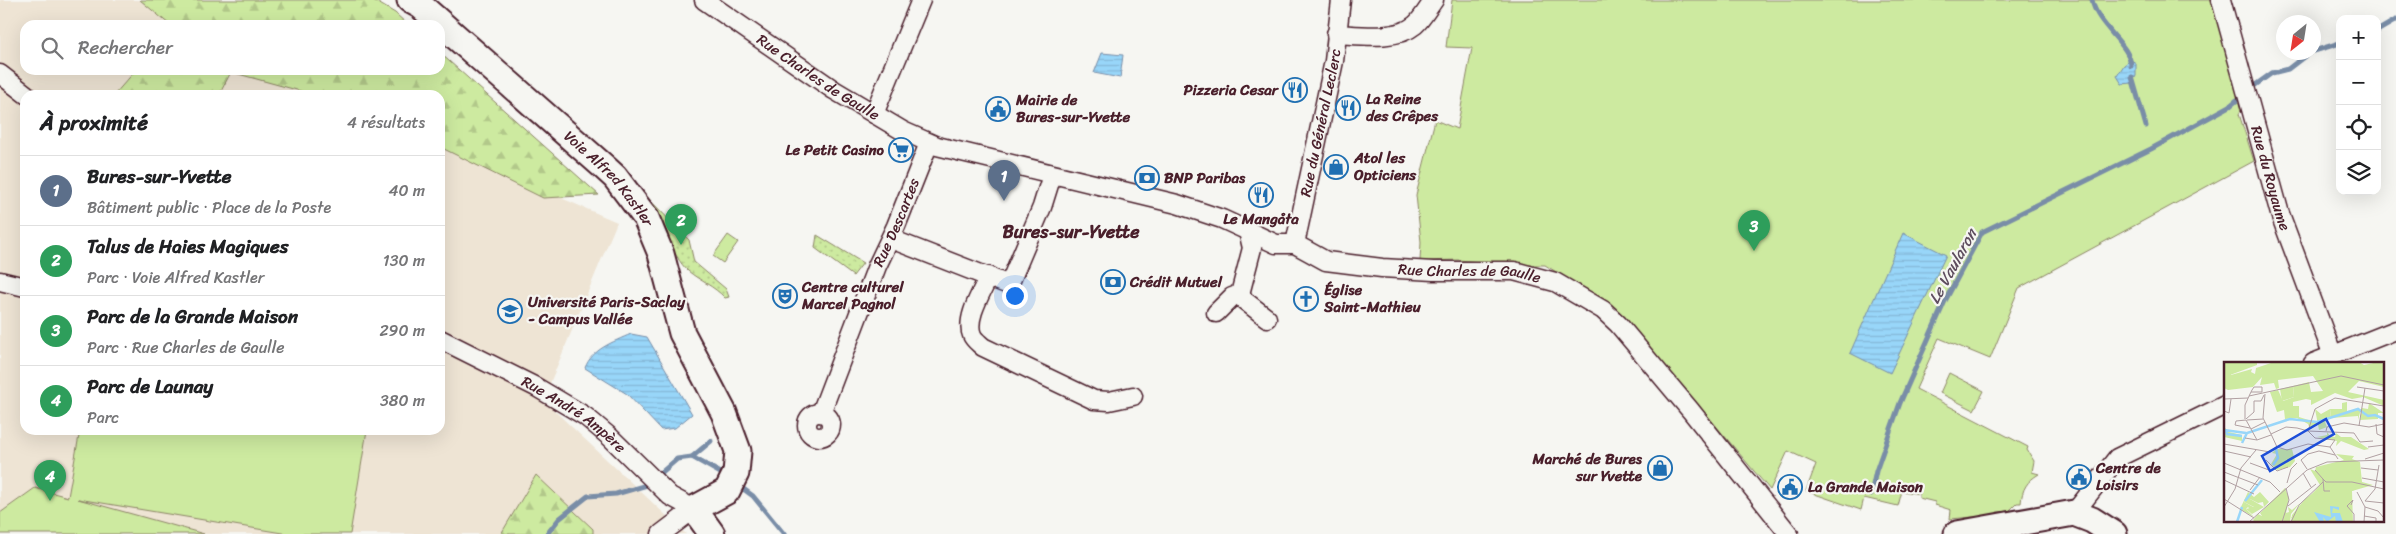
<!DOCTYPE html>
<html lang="fr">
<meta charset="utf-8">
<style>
:root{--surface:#fff;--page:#f6f6f6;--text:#202124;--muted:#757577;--line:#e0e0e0;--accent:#ea580c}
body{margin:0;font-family:Sriracha,sans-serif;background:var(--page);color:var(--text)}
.controls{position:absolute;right:15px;top:15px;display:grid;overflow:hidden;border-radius:10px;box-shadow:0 5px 20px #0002}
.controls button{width:45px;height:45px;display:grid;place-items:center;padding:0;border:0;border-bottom:1px solid var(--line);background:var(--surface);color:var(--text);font:25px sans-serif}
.compass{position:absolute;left:2276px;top:15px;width:45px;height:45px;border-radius:50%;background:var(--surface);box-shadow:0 5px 20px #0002;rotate:210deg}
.you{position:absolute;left:1014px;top:295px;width:18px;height:18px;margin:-12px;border:4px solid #fff;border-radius:50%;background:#1a73e8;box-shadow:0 0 0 8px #1a73e833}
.badge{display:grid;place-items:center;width:32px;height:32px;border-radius:50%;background:var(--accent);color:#fff;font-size:16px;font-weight:700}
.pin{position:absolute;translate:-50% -41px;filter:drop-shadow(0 1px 2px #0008)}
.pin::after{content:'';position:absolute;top:26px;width:18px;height:15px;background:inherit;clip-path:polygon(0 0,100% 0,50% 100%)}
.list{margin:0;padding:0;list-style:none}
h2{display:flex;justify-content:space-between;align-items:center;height:65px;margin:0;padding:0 20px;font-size:21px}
h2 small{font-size:16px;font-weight:400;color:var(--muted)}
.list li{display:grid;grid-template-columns:32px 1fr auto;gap:15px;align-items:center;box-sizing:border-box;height:70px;padding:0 20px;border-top:1px solid var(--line)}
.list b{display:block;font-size:19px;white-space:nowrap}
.list p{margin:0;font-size:16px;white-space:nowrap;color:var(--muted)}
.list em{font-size:16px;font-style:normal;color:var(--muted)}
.icon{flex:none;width:28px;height:28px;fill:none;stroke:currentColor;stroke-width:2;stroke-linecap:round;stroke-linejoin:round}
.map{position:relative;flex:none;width:2396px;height:534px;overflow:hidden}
.search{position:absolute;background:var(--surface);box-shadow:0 5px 20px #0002;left:20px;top:20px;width:425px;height:55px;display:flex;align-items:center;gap:12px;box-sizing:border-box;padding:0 18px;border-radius:15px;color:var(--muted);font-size:19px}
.panel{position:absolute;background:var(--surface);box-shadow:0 5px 20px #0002;left:20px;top:90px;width:425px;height:345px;border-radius:15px}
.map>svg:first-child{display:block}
.built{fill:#eee4d4}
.grass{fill:url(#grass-dots);stroke:#8c8466}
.forest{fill:url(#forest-firs);stroke:#8c8466}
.park{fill:#cdeaa0;stroke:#8c8466}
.water{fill:url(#water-rules);stroke:#798da7}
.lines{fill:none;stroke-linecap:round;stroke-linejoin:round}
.stream{stroke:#798da7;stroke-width:5}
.minor-casing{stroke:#4a1f2b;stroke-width:21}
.secondary-casing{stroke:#4a1f2b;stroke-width:29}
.minor{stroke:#f6f6f2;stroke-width:18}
.secondary{stroke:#f6f6f2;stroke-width:25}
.labels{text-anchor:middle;stroke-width:4.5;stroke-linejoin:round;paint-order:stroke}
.street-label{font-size:15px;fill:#4a1f2b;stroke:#f6f6f2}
.poi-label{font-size:15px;font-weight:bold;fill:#4a1f2b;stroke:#f6f6f2;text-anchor:start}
.water-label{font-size:16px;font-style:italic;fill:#5e4d5e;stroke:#f6f6f2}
.quarter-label{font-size:18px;font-weight:bold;fill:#4a1f2b;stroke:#f6f6f2}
.inset-river{fill:none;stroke:#98d6f9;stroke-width:2.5}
.inset-road{fill:none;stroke:#b1a0a2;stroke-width:1}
.view{fill:#1d4ed8;fill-opacity:0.15;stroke:#1d4ed8;stroke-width:2.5}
.inset-edge{fill:none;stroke:#4a1f2b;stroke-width:2.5}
</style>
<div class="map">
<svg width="2396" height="534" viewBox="0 0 2396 534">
<defs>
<pattern id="grass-dots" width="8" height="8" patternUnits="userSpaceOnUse" patternTransform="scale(1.25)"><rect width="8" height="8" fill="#cdeaa0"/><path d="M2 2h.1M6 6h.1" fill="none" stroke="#b2c88a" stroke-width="1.8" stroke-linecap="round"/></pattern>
<pattern id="forest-firs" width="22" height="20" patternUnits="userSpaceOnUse" patternTransform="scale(1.25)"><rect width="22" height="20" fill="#cdeaa0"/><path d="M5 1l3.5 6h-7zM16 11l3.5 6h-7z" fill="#b2c88a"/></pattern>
<pattern id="water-rules" width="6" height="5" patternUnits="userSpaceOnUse" patternTransform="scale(1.25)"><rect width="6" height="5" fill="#98d6f9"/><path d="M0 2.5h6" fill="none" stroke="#84b7d6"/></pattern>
</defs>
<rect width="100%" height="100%" fill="#f6f6f2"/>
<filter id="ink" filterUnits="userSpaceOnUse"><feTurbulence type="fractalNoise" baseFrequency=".02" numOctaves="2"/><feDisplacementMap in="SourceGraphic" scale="10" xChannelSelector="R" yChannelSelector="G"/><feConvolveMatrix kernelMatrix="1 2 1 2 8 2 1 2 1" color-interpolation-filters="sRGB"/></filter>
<g filter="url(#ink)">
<path class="built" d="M0,0h169l30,25h-174v45h237l59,25h-296v335h415v-284l177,76 -74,178 143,134h-686z"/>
<g class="grass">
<path d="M647,197l42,43 5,22 32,27 3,8 -4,1c-11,-12 -25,-17 -37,-27 -16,-15 -29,-54 -41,-74z"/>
<path d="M817,235l46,28 -10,13 -38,-28z"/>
</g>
<g class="forest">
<path d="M140,0h233l22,13 13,12h-238z"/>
<path d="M440,53l159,142 -56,3 -103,-51v-52h-125l-84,-23 -12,23h-105l22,-25h304z"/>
<path d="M536,475l57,54v5h-92z"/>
</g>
<g class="park">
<path d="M1452,0h764l29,103 -6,11 15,47 -235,127 -29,71 -51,-21 -23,51 112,58 -1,3 7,11 -2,11 7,2c-12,7 -17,15 -18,29h-4l-8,8 -12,1 -1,3 -46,4 1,-9 -16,-5v-3l-16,-4v-4l-17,-3 -4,15 -34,-8 -3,12 -55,-19 10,-27 -28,-13 -18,39 -151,-179 -74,-46h-28l-59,-5 -38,1 1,-19 -5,-47 19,-75 22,9 15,-81 -26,-1z"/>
<path d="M728,235l10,7 -15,21 -10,-7z"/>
<path d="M1949,373l35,18 -10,19 -34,-17z"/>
<path d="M80,430h287l-17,104h-62l-210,-35 126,35h-204v-21l35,-25 33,9z"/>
</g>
<g class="water">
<path d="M1102,53l21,2 -3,23 -26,-5z"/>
<path d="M2131,60l5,3v13l-4,7 -10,1 -5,-8 7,-11z"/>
<path d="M1903,233l43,22 -56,118 -40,-20z"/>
<path d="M631,334l16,3 45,77 -17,14 -14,2 -34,-36 -42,-26c7,-19 28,-26 46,-34z"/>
</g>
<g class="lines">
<g class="stream">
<path d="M2092,0c5,26 39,45 39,66"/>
<path d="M2377,31l19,-11"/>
<path d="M2314,51l26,-8"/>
<path d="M2132,77l14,49"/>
<path d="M2254,86l18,-13 16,-4 22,-17"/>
<path d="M692,457l19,-16"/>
<path d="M738,485l15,11 31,38"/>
<path d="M1871,494l5,-23 24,-68 45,-102 37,-69 169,-83 79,-43 7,-6"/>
<path d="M547,534l12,-15 29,-23 28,-2 31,-9 30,-26 15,-2 34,19"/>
</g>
<defs>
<g id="minor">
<path id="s1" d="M704,0l130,90 69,41 34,15 240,58 45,15 54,25h19l31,17 56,7 51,3h81l41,11 48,28 15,14 73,87 98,123"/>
<path id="s2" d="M2221,0l59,214 52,139"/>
<path d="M1336,34c23,1 60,7 79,-9 7,-6 13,-17 19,-25"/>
<path d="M0,74l27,21"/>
<path d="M874,114l47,-114"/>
<path d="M891,239l118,46 33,-78 10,-32"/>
<path id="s3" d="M1295,244l39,-183 7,-61"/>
<path d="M989,276c-7,16 -24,42 -17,59 2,5 7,8 11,12l111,53 15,1 24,-5"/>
<path d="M0,281l25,6"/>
<path d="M1240,294l12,-46 -4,-17"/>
<path d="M1240,294l5,7 22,17"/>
<path d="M1216,313l16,-16 8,-3"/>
<path id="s4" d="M440,339l96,48 49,29 25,21 60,59 24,13 -33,25"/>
<path d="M2313,363l83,-33"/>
<circle cx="819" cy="425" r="12"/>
<path id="s5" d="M821,413l56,-147 19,-40 33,-83"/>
<path d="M2074,513l43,-55 108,-53"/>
</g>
<g id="secondary">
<path id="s6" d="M410,0l11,6 182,160 12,11 31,41 15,36 21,79 42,80 14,38 -2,22 -9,18 -33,18 18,25"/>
<path d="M1957,534l117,-21 18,7 22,14"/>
</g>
</defs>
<use href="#minor" class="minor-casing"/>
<use href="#secondary" class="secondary-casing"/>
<use href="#minor" class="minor"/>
<use href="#secondary" class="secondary"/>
</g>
</g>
<defs>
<symbol id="restaurant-ring" viewBox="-11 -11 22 22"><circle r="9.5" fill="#f6f6f2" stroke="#1f6fb2" stroke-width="1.5"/><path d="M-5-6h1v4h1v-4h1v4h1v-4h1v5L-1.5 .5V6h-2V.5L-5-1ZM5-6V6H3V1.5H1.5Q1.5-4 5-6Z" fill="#1f6fb2"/></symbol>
<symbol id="civic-ring" viewBox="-11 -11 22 22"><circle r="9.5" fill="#f6f6f2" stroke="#1f6fb2" stroke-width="1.5"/><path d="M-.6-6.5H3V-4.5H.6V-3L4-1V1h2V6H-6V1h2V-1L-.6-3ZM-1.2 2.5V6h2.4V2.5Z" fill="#1f6fb2"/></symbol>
<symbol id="supermarket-ring" viewBox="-11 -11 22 22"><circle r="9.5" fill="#f6f6f2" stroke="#1f6fb2" stroke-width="1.5"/><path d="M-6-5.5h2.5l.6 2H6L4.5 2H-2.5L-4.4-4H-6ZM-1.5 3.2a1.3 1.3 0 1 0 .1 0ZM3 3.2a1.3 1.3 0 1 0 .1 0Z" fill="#1f6fb2"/></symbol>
<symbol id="shop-ring" viewBox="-11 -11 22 22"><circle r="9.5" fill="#f6f6f2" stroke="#1f6fb2" stroke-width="1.5"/><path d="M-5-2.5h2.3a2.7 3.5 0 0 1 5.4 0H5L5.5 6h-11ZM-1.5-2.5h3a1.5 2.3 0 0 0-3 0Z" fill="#1f6fb2"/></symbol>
<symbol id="bank-ring" viewBox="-11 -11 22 22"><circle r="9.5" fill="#f6f6f2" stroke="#1f6fb2" stroke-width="1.5"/><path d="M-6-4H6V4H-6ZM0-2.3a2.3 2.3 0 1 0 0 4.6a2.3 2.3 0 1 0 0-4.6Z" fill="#1f6fb2"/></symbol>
<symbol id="theatre-ring" viewBox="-11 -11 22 22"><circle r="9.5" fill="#f6f6f2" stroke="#1f6fb2" stroke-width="1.5"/><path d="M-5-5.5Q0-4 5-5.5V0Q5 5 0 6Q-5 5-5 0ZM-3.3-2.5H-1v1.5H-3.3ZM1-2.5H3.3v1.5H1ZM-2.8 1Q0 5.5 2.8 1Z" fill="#1f6fb2"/></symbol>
<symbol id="church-ring" viewBox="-11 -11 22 22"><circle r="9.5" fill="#f6f6f2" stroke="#1f6fb2" stroke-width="1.5"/><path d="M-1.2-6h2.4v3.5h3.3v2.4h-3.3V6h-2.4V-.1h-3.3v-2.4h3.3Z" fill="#1f6fb2"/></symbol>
<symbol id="university-ring" viewBox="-11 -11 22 22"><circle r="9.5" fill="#f6f6f2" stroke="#1f6fb2" stroke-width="1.5"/><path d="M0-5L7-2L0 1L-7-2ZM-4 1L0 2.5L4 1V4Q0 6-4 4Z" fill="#1f6fb2"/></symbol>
</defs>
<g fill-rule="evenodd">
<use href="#restaurant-ring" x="1281" y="76" width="28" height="28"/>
<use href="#restaurant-ring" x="1334" y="94" width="28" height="28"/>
<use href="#civic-ring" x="984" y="95" width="28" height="28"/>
<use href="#supermarket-ring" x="887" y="136" width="28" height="28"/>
<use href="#shop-ring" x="1322" y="153" width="28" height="28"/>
<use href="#bank-ring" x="1133" y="164" width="28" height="28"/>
<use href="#restaurant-ring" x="1247" y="181" width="28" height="28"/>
<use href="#bank-ring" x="1099" y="268" width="28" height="28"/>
<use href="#theatre-ring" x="771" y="282" width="28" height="28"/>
<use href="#church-ring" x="1292" y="285" width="28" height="28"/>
<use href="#university-ring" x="496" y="297" width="28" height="28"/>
<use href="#shop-ring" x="1646" y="454" width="28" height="28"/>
<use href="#civic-ring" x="2065" y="463" width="28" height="28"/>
<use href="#civic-ring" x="1776" y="473" width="28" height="28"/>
</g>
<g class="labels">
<g class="street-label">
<text dy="5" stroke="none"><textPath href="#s1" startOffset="138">Rue Charles de Gaulle</textPath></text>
<text dy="5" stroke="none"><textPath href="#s3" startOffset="124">Rue du Général Leclerc</textPath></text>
<text dy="5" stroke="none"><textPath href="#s6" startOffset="268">Voie Alfred Kastler</textPath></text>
<text dy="5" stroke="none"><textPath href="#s2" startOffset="185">Rue du Royaume</textPath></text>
<text dy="5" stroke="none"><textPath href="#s5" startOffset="205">Rue Descartes</textPath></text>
<text dy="5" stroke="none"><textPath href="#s1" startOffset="828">Rue Charles de Gaulle</textPath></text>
<text dy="5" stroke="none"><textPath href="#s4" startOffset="154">Rue André Ampère</textPath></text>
</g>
<g class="poi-label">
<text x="1278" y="95" text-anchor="end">Pizzeria Cesar</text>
<text x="1366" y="104">La Reine<tspan x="1366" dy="17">des Crêpes</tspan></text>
<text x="1016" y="105">Mairie de<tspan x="1016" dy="17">Bures-sur-Yvette</tspan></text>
<text x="884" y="155" text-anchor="end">Le Petit Casino</text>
<text x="1354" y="163">Atol les<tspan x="1354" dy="17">Opticiens</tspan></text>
<text x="1164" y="183">BNP Paribas</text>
<text x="1261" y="224" text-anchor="middle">Le Mangåta</text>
<text x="1130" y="287">Crédit Mutuel</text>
<text x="802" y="292">Centre culturel<tspan x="802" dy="17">Marcel Pagnol</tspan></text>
<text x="1324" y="295">Église<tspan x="1324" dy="17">Saint-Mathieu</tspan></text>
<text x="528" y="307">Université Paris-Saclay<tspan x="528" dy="17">- Campus Vallée</tspan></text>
<text x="1642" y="464" text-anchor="end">Marché de Bures<tspan x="1642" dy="17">sur Yvette</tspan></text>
<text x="2096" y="473">Centre de<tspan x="2096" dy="17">Loisirs</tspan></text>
<text x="1808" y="492">La Grande Maison</text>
</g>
<g class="water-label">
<text transform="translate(1952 266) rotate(-61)" y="6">Le Vaularon</text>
</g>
<g class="quarter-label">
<text x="1071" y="238">Bures-sur-Yvette</text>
</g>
</g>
<g transform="translate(2224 362)">
<rect width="160" height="160" fill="#f6f6f2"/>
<path d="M6,0h27v3l-27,10zM69,24l1,11 -12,4 -2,-12zM26,133v4l14,8 -12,7 -6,-5 8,-2 -10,-5z" fill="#cdeaa0"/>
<path d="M0,0h6l1,13 21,-6 -1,3 4,2 1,-6 18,-6h85l5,3 14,-3 6,2v23l-25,-6 -11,11 36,8v6l-21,-9 -11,2 -17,-6 -24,12v-5l-5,-1 -13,3v4h6v11l19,6 -8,6 -2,-5 -11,-6 -12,1 -1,-9 -7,2 -7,-20 8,-2 5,11 11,-4 -1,-11 16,-4 2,10 12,-1 -10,-15 -35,4 1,8 -3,1 -2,-6 -14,2 2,-8 -9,10 -25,3 -4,-2zM123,40v9l14,-2 -3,11v-4l-27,2 -1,-9h12v-6zM145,41l15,10h-6v6l-18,1 2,-12 6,1zM103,70l3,4 5,1 1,-4 5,4h10l18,12 -5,1 -23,-9 -5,5 1,-5 -20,-4 10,-2zM112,92l18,2 -2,3 8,3 2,20 11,3 -21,6 -1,13 -60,14 29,-33 -10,-16 5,2 1,-4 28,-7zM61,126l4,10 -3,15 3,-1 -1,-5 4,3 8,-7 -9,11 -1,8h-35l-2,-2 5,-6 4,2 -2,-3zM24,130l6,5 6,-5 9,10 -5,5 -1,-5 -5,1 -8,-4v-4l-2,2 -4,5 13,7 -5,3 -4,-5 -2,2 8,8 -14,-8z" fill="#cdeaa0"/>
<path d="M1,66l4,4 13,3v6l-18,-4z" fill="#cdeaa0"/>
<path d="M91,47l6,5 9,-5 1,9 -6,4 2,5 -8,3zM52,87h16l3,12 -5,6 -13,3 -6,-6 6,-10 -5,-1zM111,121l31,2 -14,6 1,31h-62l1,-7 13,-16 16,-12 3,6 5,-1z" fill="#cdeaa0"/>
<path d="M106,144l9,1v3l-6,-2 -1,5h8l3,9h-7l-1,-6 -8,6 -4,-5 1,5h-4l-6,-10 17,5z" fill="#98d6f9"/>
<path class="inset-river" d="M0,68l22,3M2,69l1,3 15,2M18,81l5,-10 43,-14 27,3 41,-13 10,7 7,-1 9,4M49,103l5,-7 -2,-9M21,139l17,-21M13,160l5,-15"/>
<path class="inset-road" d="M133,25l27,4M41,32l-2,24 8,16M25,34l92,-20 43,9M0,37l24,-1M0,49l5,2 2,-14M21,57v-14l5,-11 2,-4 2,-3h8v5h-11M22,57l8,-7v-11h7l3,-6M22,58l-10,1 -1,4 15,3M22,58l11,20M23,58l16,-1M152,62l1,10 7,3M135,64l6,-38M27,67l14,-7M102,69l1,-4 17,-4 25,4 15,-3M21,76l12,2 14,-5M149,79l-13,1 -6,-9 -46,-2 7,-22 20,-11 49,8M0,82l46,8 7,-6M53,85l10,3 21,-6 22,3M53,85l-6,-13 15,-7 11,1 11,3 7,7 20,2 -5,7 8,12M144,85l16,-2M0,89l27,6M141,97l19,-6M42,98l11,11 11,-4M0,101l46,19 10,10M26,101l19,7M155,103l-4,24 -10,12 19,2M137,106l17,2M83,107l-6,-9 7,-6 11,-3 16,4M91,108l8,9 1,12h6M0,110l34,13M79,111l8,14M138,116l22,4M99,117l3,3h26l32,7M0,118l30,14M63,121l4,-14 6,-6M26,128l10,-13M133,130l8,15 -1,15M0,137l30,19M127,143l2,-5 -6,6 7,8v8M64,144l28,-22M0,145l11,-18 6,-21 15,-18M141,145l13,4 6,7M140,154l12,2v3M25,160l58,-52 20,-8 57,-2M58,160l7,-22 -3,-12M67,160l8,-17 24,-23"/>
<path class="view" d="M102,57l8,15 -64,37 -8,-15z"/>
<rect width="160" height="160" class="inset-edge"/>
</g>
</svg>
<div class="controls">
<button>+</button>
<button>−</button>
<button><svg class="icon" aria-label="locate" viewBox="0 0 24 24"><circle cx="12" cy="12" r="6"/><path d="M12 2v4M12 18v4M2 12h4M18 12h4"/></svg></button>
<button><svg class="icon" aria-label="layers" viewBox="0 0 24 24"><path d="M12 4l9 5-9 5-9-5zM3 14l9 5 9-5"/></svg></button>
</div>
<svg class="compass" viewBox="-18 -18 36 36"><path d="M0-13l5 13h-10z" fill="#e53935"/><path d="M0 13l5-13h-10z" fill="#757577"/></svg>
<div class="you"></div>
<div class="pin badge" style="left:1004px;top:201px;background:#5c6f8a">1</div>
<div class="pin badge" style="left:681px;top:245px;background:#2e9e5b">2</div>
<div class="pin badge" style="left:1754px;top:251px;background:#2e9e5b">3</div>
<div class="pin badge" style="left:50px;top:501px;background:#2e9e5b">4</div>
<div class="search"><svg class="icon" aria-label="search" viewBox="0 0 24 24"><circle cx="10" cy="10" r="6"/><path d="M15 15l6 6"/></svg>Rechercher</div>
<section class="panel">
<h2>À proximité<small>4 résultats</small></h2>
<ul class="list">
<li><span class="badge" style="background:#5c6f8a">1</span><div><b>Bures-sur-Yvette</b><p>Bâtiment public · Place de la Poste</p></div><em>40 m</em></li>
<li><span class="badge" style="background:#2e9e5b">2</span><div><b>Talus de Haies Magiques</b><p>Parc · Voie Alfred Kastler</p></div><em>130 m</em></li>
<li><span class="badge" style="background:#2e9e5b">3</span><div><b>Parc de la Grande Maison</b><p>Parc · Rue Charles de Gaulle</p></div><em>290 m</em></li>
<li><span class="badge" style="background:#2e9e5b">4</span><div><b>Parc de Launay</b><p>Parc</p></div><em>380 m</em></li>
</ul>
</section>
</div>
